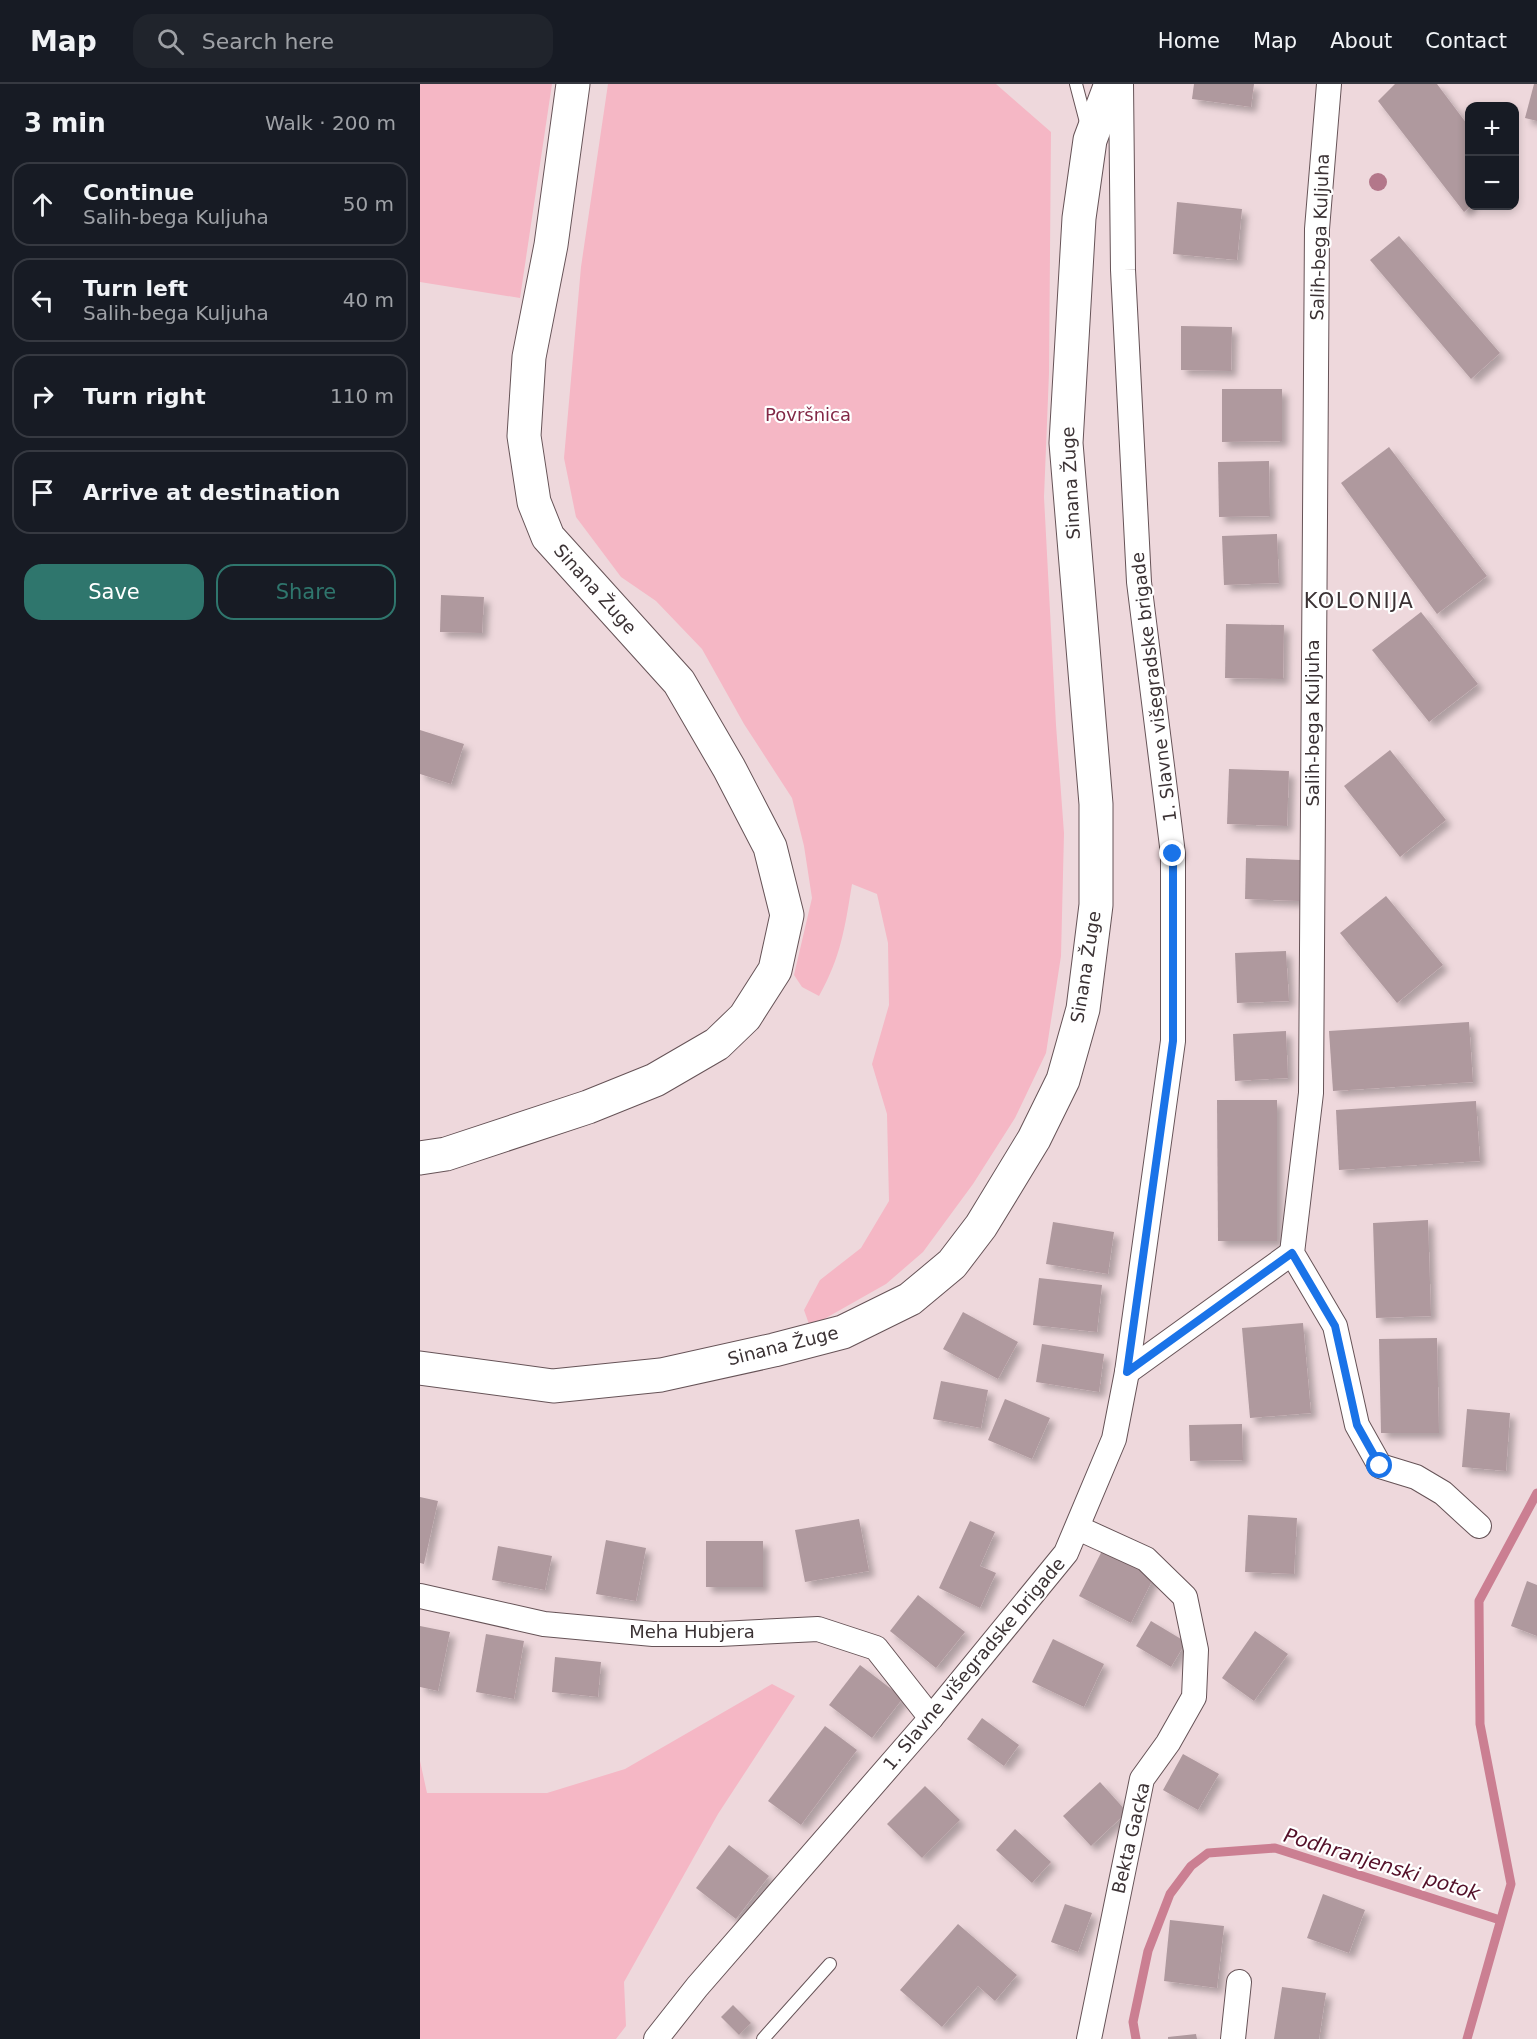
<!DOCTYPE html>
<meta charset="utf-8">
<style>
:root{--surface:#171b24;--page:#20242c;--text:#f1f3f6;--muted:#9ea1a6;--line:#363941;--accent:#2f766d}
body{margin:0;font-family:"DejaVu Sans",sans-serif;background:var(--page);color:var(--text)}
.controls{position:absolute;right:18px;top:18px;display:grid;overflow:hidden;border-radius:12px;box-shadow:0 3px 9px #0003}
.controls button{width:54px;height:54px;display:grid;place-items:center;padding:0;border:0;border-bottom:2px solid var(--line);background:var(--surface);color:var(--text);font:30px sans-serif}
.stop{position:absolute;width:18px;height:18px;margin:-14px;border:4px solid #1a73e8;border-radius:50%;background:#fff}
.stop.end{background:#1a73e8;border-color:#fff;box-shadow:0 2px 6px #0008}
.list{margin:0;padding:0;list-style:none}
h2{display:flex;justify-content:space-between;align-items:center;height:78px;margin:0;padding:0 24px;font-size:26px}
h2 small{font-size:20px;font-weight:400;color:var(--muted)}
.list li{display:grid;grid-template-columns:39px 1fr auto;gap:18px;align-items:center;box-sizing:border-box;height:84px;margin:0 12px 12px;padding:0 12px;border:2px solid var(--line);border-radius:18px}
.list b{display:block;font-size:22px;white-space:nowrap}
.list p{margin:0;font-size:20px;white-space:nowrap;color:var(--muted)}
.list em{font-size:20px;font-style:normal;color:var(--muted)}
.actions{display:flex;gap:12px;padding:18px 24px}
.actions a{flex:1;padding:14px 0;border:2px solid var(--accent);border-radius:18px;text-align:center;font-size:21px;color:var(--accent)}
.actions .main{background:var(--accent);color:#fff}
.icon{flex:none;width:33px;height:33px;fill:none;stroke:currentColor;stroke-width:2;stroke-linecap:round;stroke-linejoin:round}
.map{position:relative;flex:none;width:1117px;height:1955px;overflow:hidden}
header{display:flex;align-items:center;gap:36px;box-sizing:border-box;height:84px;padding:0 30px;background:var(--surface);border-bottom:2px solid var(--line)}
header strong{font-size:28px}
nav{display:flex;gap:33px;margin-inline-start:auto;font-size:21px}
.search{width:420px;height:54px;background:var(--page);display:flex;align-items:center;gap:15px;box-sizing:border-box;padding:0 21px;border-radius:18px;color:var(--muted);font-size:22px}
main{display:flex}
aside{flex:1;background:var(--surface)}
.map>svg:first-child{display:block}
.green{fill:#f5b7c5}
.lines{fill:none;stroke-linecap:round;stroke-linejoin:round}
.stream{stroke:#cb7f92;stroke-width:9}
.building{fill:#af999e;filter:url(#shadow)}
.lane-casing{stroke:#665357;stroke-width:14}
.street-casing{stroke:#665357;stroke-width:26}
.secondary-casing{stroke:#665357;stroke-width:35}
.lane{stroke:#fff;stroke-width:12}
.street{stroke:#fff;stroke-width:24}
.secondary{stroke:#fff;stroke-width:33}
.tree{fill:#b3778a}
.route{stroke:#1a73e8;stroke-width:8}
.labels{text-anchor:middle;stroke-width:4.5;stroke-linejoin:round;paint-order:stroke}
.street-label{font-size:18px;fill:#3b3234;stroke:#fff}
.park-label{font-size:18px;fill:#822846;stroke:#fff}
.water-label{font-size:20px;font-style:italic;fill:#530f28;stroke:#fff}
.quarter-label{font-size:21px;letter-spacing:1.5px;fill:#3b3234;stroke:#fff}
</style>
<header>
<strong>Map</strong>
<div class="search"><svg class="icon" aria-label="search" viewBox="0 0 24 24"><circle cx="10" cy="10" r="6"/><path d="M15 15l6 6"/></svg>Search here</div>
<nav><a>Home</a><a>Map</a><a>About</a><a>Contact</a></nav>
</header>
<main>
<aside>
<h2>3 min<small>Walk · 200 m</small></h2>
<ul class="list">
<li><svg class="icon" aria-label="ahead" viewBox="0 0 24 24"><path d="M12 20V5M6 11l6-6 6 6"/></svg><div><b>Continue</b><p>Salih-bega Kuljuha</p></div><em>50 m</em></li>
<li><svg class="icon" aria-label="left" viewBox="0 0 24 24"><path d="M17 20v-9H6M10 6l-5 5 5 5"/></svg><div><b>Turn left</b><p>Salih-bega Kuljuha</p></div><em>40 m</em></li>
<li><svg class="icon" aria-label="right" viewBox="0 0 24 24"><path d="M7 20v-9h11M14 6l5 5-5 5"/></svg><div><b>Turn right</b></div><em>110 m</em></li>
<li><svg class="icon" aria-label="arrive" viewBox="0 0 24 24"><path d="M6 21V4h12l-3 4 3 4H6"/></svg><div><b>Arrive at destination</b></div></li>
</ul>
<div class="actions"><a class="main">Save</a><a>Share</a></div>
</aside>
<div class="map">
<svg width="1117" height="1955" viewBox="0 0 1117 1955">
<defs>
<filter id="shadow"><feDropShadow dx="5.5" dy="5.5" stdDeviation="3" flood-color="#0004"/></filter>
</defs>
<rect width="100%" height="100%" fill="#eed8dc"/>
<g class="green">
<path d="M0,0h132l-32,214 -100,-16z"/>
<path d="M188,0h388l55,48 -2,241 -5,124 12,228 8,108 -3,123 -15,97 -31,65 -42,66 -50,68 -37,32 -76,43 -6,-17 16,-30 41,-32 28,-47 -2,-87 -15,-50 17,-59 -1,-62 -11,-49 -25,-10c-7,43 -11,73 -33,112l-17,-9 -8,-12 18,-77 -8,-52 -12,-48 -48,-74 -42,-75 -46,-48 -35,-24 -45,-60 -12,-59 17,-191z"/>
<path d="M352,1600l23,12 -77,118 -94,168 2,44 -10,13h-196v-278l7,32h120l78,-24z"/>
</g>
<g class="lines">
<g class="stream">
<path d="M716,1955l-3,-17 15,-71 22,-57 21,-28 17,-13 67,-5 225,72"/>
<path d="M1047,1955l44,-155 -31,-160 -1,-123 58,-108"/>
</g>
</g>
<g class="building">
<path d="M774,0h60l-3,23 -59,-8z"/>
<path d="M975,0h42l33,44v78h1l-7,6 -86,-111z"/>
<path d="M1114,0h3v37l-12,-3z"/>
<path d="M757,118l65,7 -5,51 -64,-6z"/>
<path d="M979,152l101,117 -29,26 -101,-119z"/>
<path d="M761,242l51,1 -1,44 -50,-1z"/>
<path d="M802,305h60v52l-60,1z"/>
<path d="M969,363l98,129 -50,38 -96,-131z"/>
<path d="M849,377l1,55 -51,1 -1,-55z"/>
<path d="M857,450l2,49 -55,2 -2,-49z"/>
<path d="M21,511l43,2 -2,36 -42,-1z"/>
<path d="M1001,528l57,72 -49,38 -57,-72z"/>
<path d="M806,540l58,1 -1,54 -58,-1z"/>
<path d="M0,646l44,14 -13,40 -31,-10z"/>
<path d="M970,666l56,70 -46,37 -56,-71z"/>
<path d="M809,685l60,2 -2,55 -60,-2z"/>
<path d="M826,774l54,2 -1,41 -54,-2z"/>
<path d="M966,812l57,69 -46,38 -57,-70z"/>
<path d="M866,867l3,50 -52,2 -2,-50z"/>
<path d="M1049,938l4,60 -140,9 -4,-60z"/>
<path d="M866,947l2,47 -53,3 -2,-47z"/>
<path d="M797,1016h60v141h-59z"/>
<path d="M1056,1017l4,60 -141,9 -3,-60z"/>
<path d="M1008,1136l3,96 -55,2 -3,-95z"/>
<path d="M633,1138l61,10 -6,42 -62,-10z"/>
<path d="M619,1194l63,7 -5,47 -64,-7z"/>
<path d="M543,1228l55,30 -20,37 -55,-30z"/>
<path d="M883,1239l8,90 -61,5 -8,-90z"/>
<path d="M1017,1254l2,95h-58l-2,-94z"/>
<path d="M622,1260l62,10 -5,38 -63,-10z"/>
<path d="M521,1297l47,9 -7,38 -48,-9z"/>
<path d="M585,1315l45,19 -18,41 -44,-19z"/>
<path d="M1047,1325l43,4 -4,58 -44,-4z"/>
<path d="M822,1340l1,36 -53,1 -1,-36z"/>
<path d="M0,1413l18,4 -14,63 -4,-1z"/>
<path d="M828,1431l49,3 -3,56 -49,-2z"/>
<path d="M439,1435l10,52 -64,11 -10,-52z"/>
<path d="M550,1437l25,11 -15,34 16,7 -16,35 -41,-20z"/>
<path d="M186,1456l40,8 -10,53 -40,-7z"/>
<rect x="286" y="1457" width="57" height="46"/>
<path d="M78,1462l54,10 -7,34 -53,-10z"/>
<path d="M683,1465l52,26 -24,48 -52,-27z"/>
<path d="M1107,1497l10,4v51l-26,-10z"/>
<path d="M498,1511l47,37 -29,36 -46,-37z"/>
<path d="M731,1537l35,21 -15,25 -35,-21z"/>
<path d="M0,1542l30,6 -12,59 -18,-4z"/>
<path d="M835,1547l33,23 -34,47 -32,-23z"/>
<path d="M66,1550l38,7 -10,58 -38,-7z"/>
<path d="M633,1555l51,25 -20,43 -52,-25z"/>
<path d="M135,1573l46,5 -3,35 -46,-5z"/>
<path d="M440,1581l43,33 -31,40 -43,-33z"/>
<path d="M562,1634l37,27 -15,21 -37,-27z"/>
<path d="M405,1642l32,24 -56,75 -33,-24z"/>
<path d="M763,1670l36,20 -21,36 -35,-20z"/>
<path d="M680,1698l27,30 -36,34 -28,-30z"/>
<path d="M505,1702l35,34 -38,38 -35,-34z"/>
<path d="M595,1745l36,33 -19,21 -36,-33z"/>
<path d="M309,1761l40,31 -33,43 -40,-31z"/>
<path d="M903,1810l42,16 -16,43 -42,-15z"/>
<path d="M645,1820l27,9 -14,39 -27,-10z"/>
<path d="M750,1836l54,6 -7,62 -53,-7z"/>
<path d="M538,1840l59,51 -22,26 -17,-15 -36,41 -42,-37z"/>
<path d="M862,1903l44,6 -7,46h-45z"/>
<path d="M313,1921l18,18 -12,12 -18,-18z"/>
<path d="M776,1950l1,5h-29v-2z"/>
</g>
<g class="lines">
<defs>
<g id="lane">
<path d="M656,0l11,42"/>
<path d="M343,1955l67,-75"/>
</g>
<g id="street">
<path d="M909,0l-12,145 -6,864 -19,160 43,73 22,99 23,41 36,11 27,16 36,33"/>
<path d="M707,1288l165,-119"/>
<path d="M658,1444l68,31 39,38 11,53 -2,47 -26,46 -26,36 -53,260"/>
<path d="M0,1512l124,28 109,10h67l98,-5 58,19 55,70"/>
<path d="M236,1955l41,-52 234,-269 135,-165 48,-114 13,-67 46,-331v-187l-34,-272 -16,-312 -2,-186"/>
<path d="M813,1955l6,-57"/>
</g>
<g id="secondary">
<path d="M0,1074l26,-4 142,-47 67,-27 62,-36 28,-27 30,-47 12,-55 -17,-68 -41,-79 -50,-86 -131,-145 -14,-35 -10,-66 5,-79 22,-112 22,-161"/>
<path d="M0,1284l133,18 108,-11 113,-25 69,-18 67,-33 42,-35 29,-38 53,-87 29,-59 20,-71 13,-104v-101l-30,-361 13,-225 11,-78 21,-56"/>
</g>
</defs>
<use href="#lane" class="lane-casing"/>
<use href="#street" class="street-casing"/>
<use href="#secondary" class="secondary-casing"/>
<use href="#lane" class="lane"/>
<use href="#street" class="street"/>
<use href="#secondary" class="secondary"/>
</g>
<circle class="tree" cx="958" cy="98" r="9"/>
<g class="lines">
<path class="route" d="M753,770v187l-46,331 165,-119 43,73 22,99 23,41"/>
</g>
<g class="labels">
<g class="street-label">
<text transform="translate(900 153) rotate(-88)" y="6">Salih-bega Kuljuha</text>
<text transform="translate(651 399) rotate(-93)" y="6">Sinana Žuge</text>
<text transform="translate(175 505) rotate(48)" y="6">Sinana Žuge</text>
<text transform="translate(734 603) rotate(-97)" y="6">1. Slavne višegradske brigade</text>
<text transform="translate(893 639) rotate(-90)" y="6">Salih-bega Kuljuha</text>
<text transform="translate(666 883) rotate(-81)" y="6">Sinana Žuge</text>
<text transform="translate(363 1262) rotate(-14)" y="6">Sinana Žuge</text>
<text x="272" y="1554">Meha Hubjera</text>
<text transform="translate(554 1580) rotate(-50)" y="6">1. Slavne višegradske brigade</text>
<text transform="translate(711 1754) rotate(-77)" y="6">Bekta Gacka</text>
</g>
<g class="park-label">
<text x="388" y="337">Površnica</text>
</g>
<g class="water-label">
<text transform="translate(962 1780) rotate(17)" y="7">Podhranjenski potok</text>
</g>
<g class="quarter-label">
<text x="939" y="524">KOLONIJA</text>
</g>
</g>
</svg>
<div class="controls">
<button>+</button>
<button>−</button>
</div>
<div class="stop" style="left:960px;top:1382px"></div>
<div class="stop end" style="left:753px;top:770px"></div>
</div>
</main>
